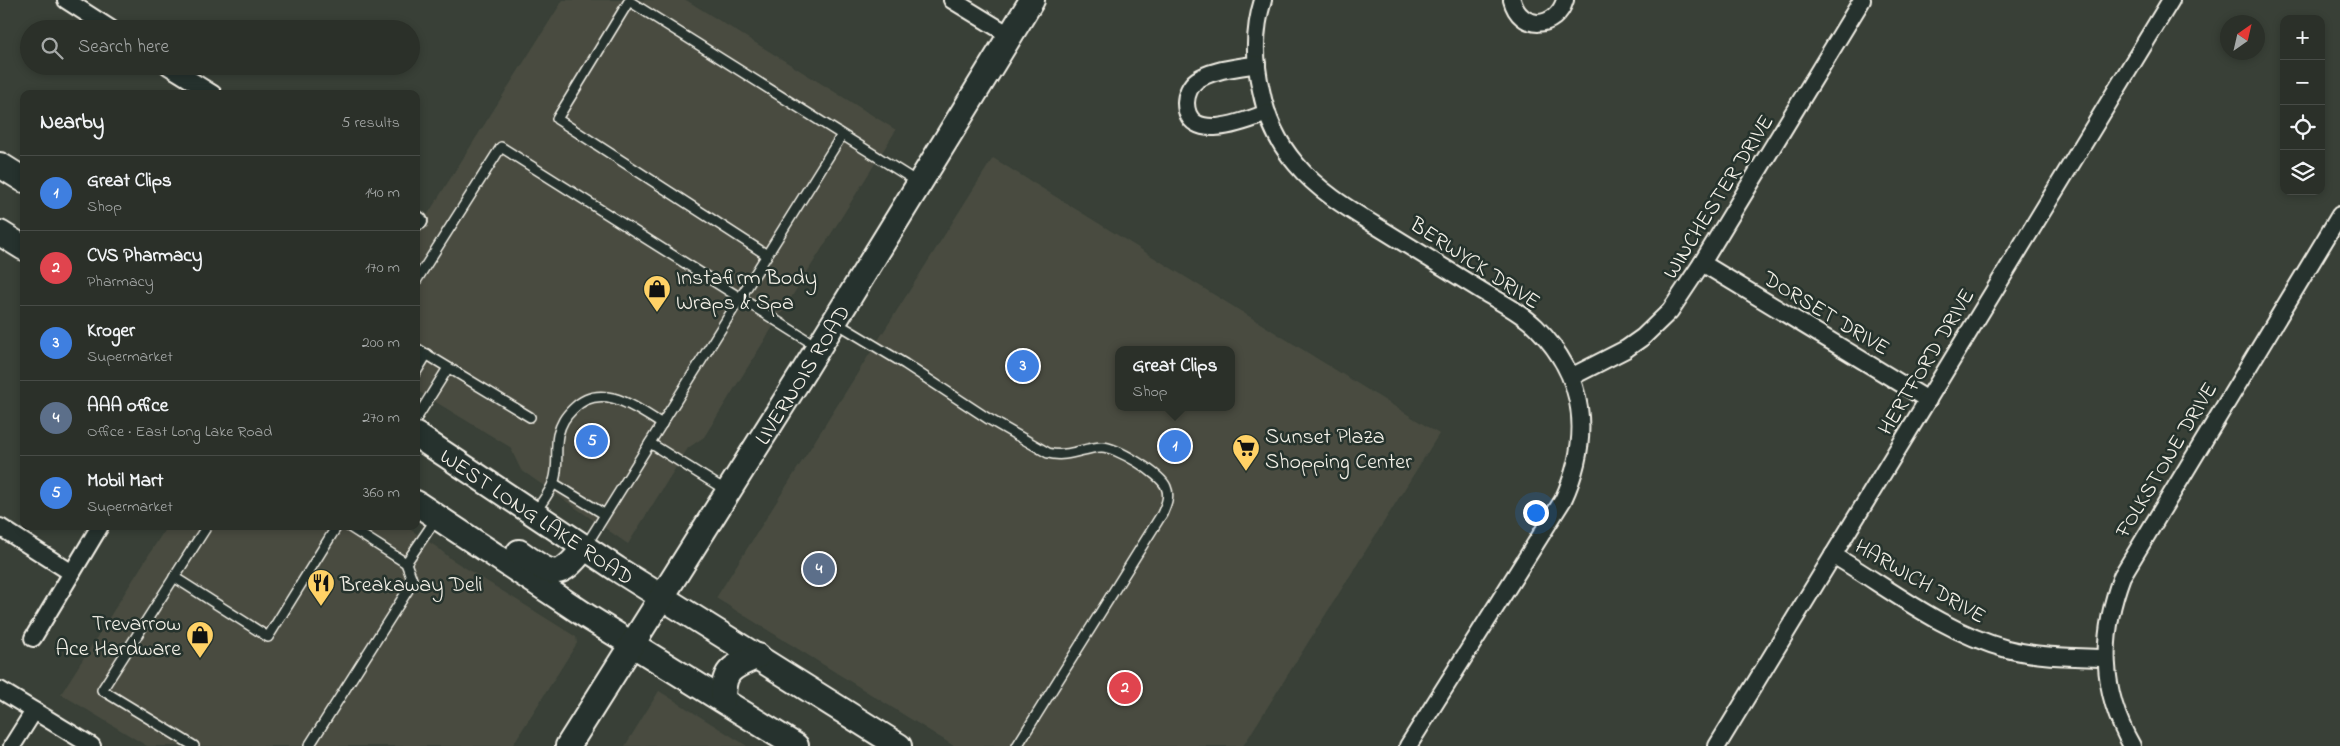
<!DOCTYPE html>
<meta charset="utf-8">
<style>
:root{--surface:#2b3029;--page:#333831;--text:#f1f3f6;--muted:#a6a9a8;--line:#474b46;--accent:#ffd166}
body{margin:0;font-family:"Indie Flower",sans-serif;background:var(--page);color:var(--text)}
.controls{position:absolute;right:15px;top:15px;display:grid;overflow:hidden;border-radius:10px;box-shadow:0 2px 8px #0003}
.controls button{width:45px;height:45px;display:grid;place-items:center;padding:0;border:0;border-bottom:1px solid var(--line);background:var(--surface);color:var(--text);font:25px sans-serif}
.compass{position:absolute;left:2220px;top:15px;width:45px;height:45px;border-radius:50%;background:var(--surface);box-shadow:0 2px 8px #0003;rotate:34deg}
.you{position:absolute;left:1535px;top:512px;width:18px;height:18px;margin:-12px;border:4px solid #fff;border-radius:50%;background:#1a73e8;box-shadow:0 0 0 8px #1a73e833}
.badge{display:grid;place-items:center;width:32px;height:32px;border-radius:50%;background:var(--accent);color:#fff;font-size:16px;font-weight:700}
.pin{position:absolute;translate:-50% -50%;border:2px solid #fff;box-shadow:0 1px 5px #0006}
.popup{position:absolute;left:1115px;top:346px;width:120px;height:65px;box-sizing:border-box;display:grid;place-content:center;border-radius:10px;background:var(--surface);filter:drop-shadow(0 1px 4px #0005);font-size:16px;white-space:nowrap;color:var(--muted)}
.popup b{font-size:19px;color:var(--text)}
.popup::after{content:'';position:absolute;left:50%;top:100%;margin-left:-10px;border:10px solid transparent;border-top-color:var(--surface)}
.list{margin:0;padding:0;list-style:none}
h2{display:flex;justify-content:space-between;align-items:center;height:65px;margin:0;padding:0 20px;font-size:21px}
h2 small{font-size:16px;font-weight:400;color:var(--muted)}
.list li{display:grid;grid-template-columns:32px 1fr auto;gap:15px;align-items:center;box-sizing:border-box;height:75px;padding:0 20px;border-top:1px solid var(--line)}
.list b{display:block;font-size:19px;white-space:nowrap}
.list p{margin:0;font-size:16px;white-space:nowrap;color:var(--muted)}
.list em{font-size:16px;font-style:normal;color:var(--muted)}
.icon{flex:none;width:28px;height:28px;fill:none;stroke:currentColor;stroke-width:2;stroke-linecap:round;stroke-linejoin:round}
.map{position:relative;flex:none;width:2340px;height:746px;overflow:hidden}
.search{position:absolute;background:var(--surface);box-shadow:0 2px 8px #0003;left:20px;top:20px;width:400px;height:55px;display:flex;align-items:center;gap:12px;box-sizing:border-box;padding:0 18px;border-radius:28px;color:var(--muted);font-size:19px}
.panel{position:absolute;background:var(--surface);box-shadow:0 2px 8px #0003;left:20px;top:90px;width:400px;height:440px;border-radius:10px}
.map>svg:first-child{display:block}
.built{fill:#494c41;fill-rule:evenodd}
.lines{fill:none;stroke-linecap:round;stroke-linejoin:round}
.lane-casing{stroke:#f4f1e8;stroke-width:12}
.street-casing{stroke:#f4f1e8;stroke-width:20}
.secondary-casing{stroke:#f4f1e8;stroke-width:28}
.lane{stroke:#26332d;stroke-width:9}
.street{stroke:#26332d;stroke-width:16}
.secondary{stroke:#26332d;stroke-width:24}
.labels{text-anchor:middle;stroke-width:5;stroke-linejoin:round;paint-order:stroke}
.street-label{font-size:22px;fill:#f4f1e8;stroke:#26332d}
.poi-label{font-size:22px;fill:#f4f1e8;stroke:#26332d;text-anchor:start}
</style>
<div class="map">
<svg width="2340" height="746" viewBox="0 0 2340 746">
<rect width="100%" height="100%" fill="#394037"/>
<filter id="ink" filterUnits="userSpaceOnUse"><feTurbulence type="fractalNoise" baseFrequency=".02" numOctaves="2"/><feDisplacementMap in="SourceGraphic" scale="10" xChannelSelector="R" yChannelSelector="G"/><feConvolveMatrix kernelMatrix="1 2 1 2 8 2 1 2 1" color-interpolation-filters="sRGB"/></filter>
<g filter="url(#ink)">
<g class="built">
<path d="M563,0h123l210,130 -192,307 -16,11 -60,96 -107,-74 -11,-23 -94,-57v-157z"/>
<path d="M993,158l446,276 -196,312h-289l-238,-148zM1119,350h112v57h-112z"/>
<path d="M167,526h238l33,22 13,11 125,78 1,6 -65,103h-365l-86,-52z"/>
<path d="M659,691l88,55h-122z"/>
</g>
<g class="lines">
<defs>
<g id="lane">
<path d="M842,135l-75,120 -210,-136 72,-118 290,182"/>
<path d="M416,281l85,-134 317,200"/>
<path d="M835,322l70,42 82,54 61,35c20,5 34,-5 53,-6 14,-1 60,27 65,40 4,9 0,18 -4,27l-145,232"/>
<path d="M416,348l114,69"/>
<path d="M416,372l11,-18"/>
<path d="M416,419l32,-51"/>
<path d="M650,443l77,48"/>
<path d="M553,483l51,31"/>
<path d="M534,514c7,-11 16,-21 20,-33 5,-15 1,-31 4,-46 3,-12 7,-18 15,-26 28,-29 63,-1 89,15"/>
<path d="M348,526l58,37"/>
<path d="M585,547l182,-292"/>
<path d="M174,577l94,60 69,-111"/>
<path d="M194,746l-92,-56 105,-164"/>
<path d="M309,746l104,-164 -7,-19 30,-44"/>
</g>
<g id="street">
<path d="M66,0l45,29"/>
<path d="M952,0l59,36"/>
<path d="M1263,0c-9,29 -9,60 -2,90 5,26 17,53 35,74 23,28 56,47 87,66 33,20 66,41 99,61 18,11 39,21 54,36 50,50 56,110 27,173l-155,246"/>
<path d="M1512,0c8,31 44,30 53,0"/>
<path d="M1257,64c-19,4 -44,5 -60,16 -7,5 -11,15 -11,23 1,42 60,18 81,10"/>
<path d="M168,66l45,28"/>
<path d="M416,219l3,2"/>
<path d="M1702,263l226,137"/>
<path d="M1571,377l55,-28 17,-12 27,-26 32,-48 160,-263"/>
<path d="M0,527l72,46"/>
<path d="M1833,555c56,33 110,77 174,94 32,8 66,8 98,9"/>
<path d="M33,638l67,-112"/>
<path d="M0,690l92,56"/>
<path d="M12,746l22,-35"/>
<path d="M1717,746l454,-746"/>
<path d="M2132,746c-32,-56 -32,-111 -10,-170l218,-361"/>
</g>
<g id="secondary">
<path d="M0,165l24,15"/>
<path d="M0,233l24,15"/>
<path id="s1" d="M416,435l201,134 282,177"/>
<path d="M416,503l172,114 208,129"/>
<path d="M519,552c32,22 38,31 65,-4"/>
<path d="M723,700c0,-31 8,-32 35,-44"/>
<path id="s2" d="M568,746l236,-375 228,-371"/>
</g>
</defs>
<use href="#lane" class="lane-casing"/>
<use href="#street" class="street-casing"/>
<use href="#secondary" class="secondary-casing"/>
<use href="#lane" class="lane"/>
<use href="#street" class="street"/>
<use href="#secondary" class="secondary"/>
</g>
</g>
<defs>
<symbol id="shop-pin" viewBox="-11 -11 22 30"><path d="M0 17L-7.5 6A9.5 9.5 0 1 1 7.5 6Z" fill="#ffd166" stroke="#26332d"/><path d="M-5-2.5h2.3a2.7 3.5 0 0 1 5.4 0H5L5.5 6h-11ZM-1.5-2.5h3a1.5 2.3 0 0 0-3 0Z" fill="#111"/></symbol>
<symbol id="supermarket-pin" viewBox="-11 -11 22 30"><path d="M0 17L-7.5 6A9.5 9.5 0 1 1 7.5 6Z" fill="#ffd166" stroke="#26332d"/><path d="M-6-5.5h2.5l.6 2H6L4.5 2H-2.5L-4.4-4H-6ZM-1.5 3.2a1.3 1.3 0 1 0 .1 0ZM3 3.2a1.3 1.3 0 1 0 .1 0Z" fill="#111"/></symbol>
<symbol id="restaurant-pin" viewBox="-11 -11 22 30"><path d="M0 17L-7.5 6A9.5 9.5 0 1 1 7.5 6Z" fill="#ffd166" stroke="#26332d"/><path d="M-5-6h1v4h1v-4h1v4h1v-4h1v5L-1.5 .5V6h-2V.5L-5-1ZM5-6V6H3V1.5H1.5Q1.5-4 5-6Z" fill="#111"/></symbol>
</defs>
<g fill-rule="evenodd">
<use href="#shop-pin" x="641" y="273" width="32" height="43"/>
<use href="#supermarket-pin" x="1230" y="432" width="32" height="43"/>
<use href="#restaurant-pin" x="305" y="567" width="32" height="43"/>
<use href="#shop-pin" x="184" y="619" width="32" height="43"/>
</g>
<g class="labels">
<g class="street-label">
<text transform="translate(1717 196) rotate(-58)" y="8">WINCHESTER DRIVE</text>
<text transform="translate(1476 262) rotate(33)" y="8">BERWYCK DRIVE</text>
<text transform="translate(1827 312) rotate(31)" y="8">DORSET DRIVE</text>
<text transform="translate(1925 361) rotate(-59)" y="8">HERTFORD DRIVE</text>
<text dy="8" stroke="none"><textPath href="#s2" startOffset="439">LIVERNOIS ROAD</textPath></text>
<text transform="translate(2165 459) rotate(-59)" y="8">FOLKSTONE DRIVE</text>
<text dy="8" stroke="none"><textPath href="#s1" startOffset="146">WEST LONG LAKE ROAD</textPath></text>
<text transform="translate(1921 580) rotate(30)" y="8">HARWICH DRIVE</text>
</g>
<g class="poi-label">
<text x="676" y="284">Instafirm Body<tspan x="676" dy="25">Wraps &amp; Spa</tspan></text>
<text x="1265" y="443">Sunset Plaza<tspan x="1265" dy="25">Shopping Center</tspan></text>
<text x="340" y="591">Breakaway Deli</text>
<text x="181" y="630" text-anchor="end">Trevarrow<tspan x="181" dy="25">Ace Hardware</tspan></text>
</g>
</g>
</svg>
<div class="controls">
<button>+</button>
<button>−</button>
<button><svg class="icon" aria-label="locate" viewBox="0 0 24 24"><circle cx="12" cy="12" r="6"/><path d="M12 2v4M12 18v4M2 12h4M18 12h4"/></svg></button>
<button><svg class="icon" aria-label="layers" viewBox="0 0 24 24"><path d="M12 4l9 5-9 5-9-5zM3 14l9 5 9-5"/></svg></button>
</div>
<svg class="compass" viewBox="-18 -18 36 36"><path d="M0-13l5 13h-10z" fill="#e53935"/><path d="M0 13l5-13h-10z" fill="#a6a9a8"/></svg>
<div class="you"></div>
<div class="pin badge" style="left:1175px;top:446px;background:#3f7fe0">1</div>
<div class="popup"><b>Great Clips</b>Shop</div>
<div class="pin badge" style="left:1125px;top:688px;background:#e0444e">2</div>
<div class="pin badge" style="left:1023px;top:366px;background:#3f7fe0">3</div>
<div class="pin badge" style="left:819px;top:569px;background:#5c6f8a">4</div>
<div class="pin badge" style="left:592px;top:441px;background:#3f7fe0">5</div>
<div class="search"><svg class="icon" aria-label="search" viewBox="0 0 24 24"><circle cx="10" cy="10" r="6"/><path d="M15 15l6 6"/></svg>Search here</div>
<section class="panel">
<h2>Nearby<small>5 results</small></h2>
<ul class="list">
<li><span class="badge" style="background:#3f7fe0">1</span><div><b>Great Clips</b><p>Shop</p></div><em>140 m</em></li>
<li><span class="badge" style="background:#e0444e">2</span><div><b>CVS Pharmacy</b><p>Pharmacy</p></div><em>170 m</em></li>
<li><span class="badge" style="background:#3f7fe0">3</span><div><b>Kroger</b><p>Supermarket</p></div><em>200 m</em></li>
<li><span class="badge" style="background:#5c6f8a">4</span><div><b>AAA office</b><p>Office · East Long Lake Road</p></div><em>270 m</em></li>
<li><span class="badge" style="background:#3f7fe0">5</span><div><b>Mobil Mart</b><p>Supermarket</p></div><em>360 m</em></li>
</ul>
</section>
</div>
